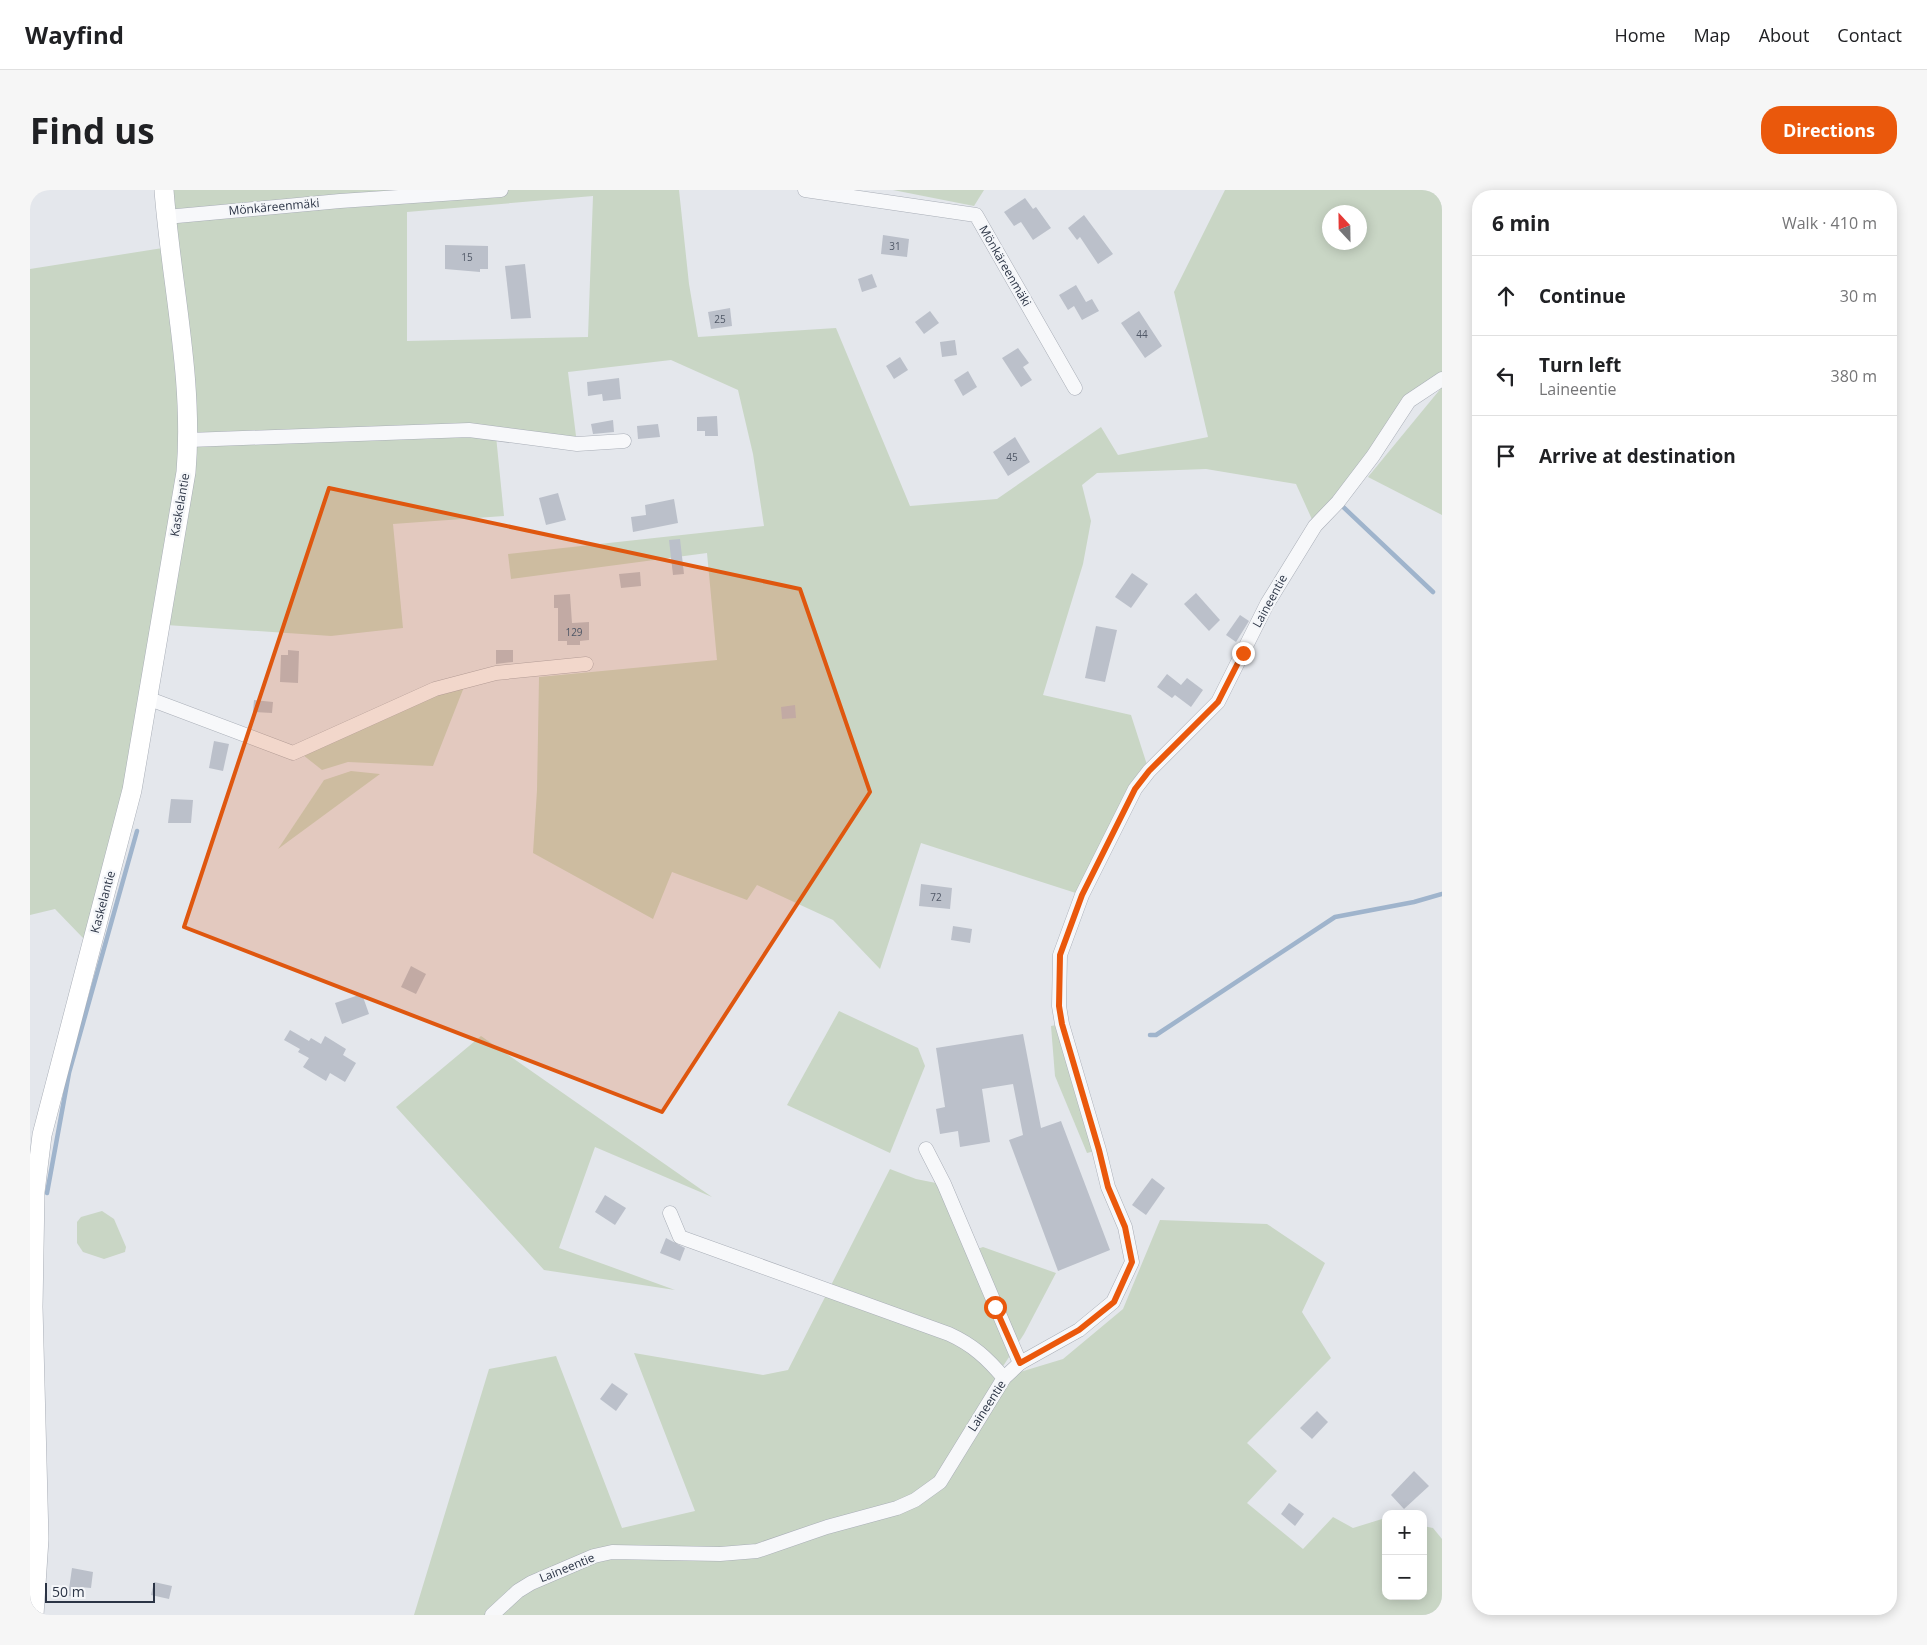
<!DOCTYPE html>
<meta charset="utf-8">
<style>
:root{--surface:#fff;--page:#f6f6f6;--text:#202124;--muted:#757577;--line:#e0e0e0;--accent:#ea580c}
body{margin:0;font-family:"Open Sans",sans-serif;background:var(--page);color:var(--text)}
.controls{position:absolute;right:15px;bottom:15px;display:grid;overflow:hidden;border-radius:10px;box-shadow:0 2px 12px #0003}
.controls button{width:45px;height:45px;display:grid;place-items:center;padding:0;border:0;border-bottom:1px solid var(--line);background:var(--surface);color:var(--text);font:25px sans-serif}
.compass{position:absolute;left:1292px;top:15px;width:45px;height:45px;border-radius:50%;background:var(--surface);box-shadow:0 2px 12px #0003;rotate:338deg}
.scale{position:absolute;left:15px;bottom:12px;width:110px;box-sizing:border-box;padding-left:5px;border:2px solid #2b3445;border-top:0;font-size:14px;line-height:18px;white-space:nowrap;color:#2b3445;-webkit-text-stroke:4px #f4f6f9;paint-order:stroke}
.stop{position:absolute;width:15px;height:15px;margin:-11px;border:4px solid #ea580c;border-radius:50%;background:#fff}
.stop.end{background:#ea580c;border-color:#fff;box-shadow:0 1px 5px #0008}
.list{margin:0;padding:0;list-style:none}
h2{display:flex;justify-content:space-between;align-items:center;height:65px;margin:0;padding:0 20px;font-size:21px}
h2 small{font-size:16px;font-weight:400;color:var(--muted)}
.list li{display:grid;grid-template-columns:32px 1fr auto;gap:15px;align-items:center;box-sizing:border-box;height:80px;padding:0 20px;border-top:1px solid var(--line)}
.list b{display:block;font-size:19px;white-space:nowrap}
.list p{margin:0;font-size:16px;white-space:nowrap;color:var(--muted)}
.list em{font-size:16px;font-style:normal;color:var(--muted)}
.icon{flex:none;width:28px;height:28px;fill:none;stroke:currentColor;stroke-width:2;stroke-linecap:round;stroke-linejoin:round}
.map{position:relative;flex:none;width:1412px;height:1425px;overflow:hidden;border-radius:20px}
header{display:flex;align-items:center;gap:30px;box-sizing:border-box;height:70px;padding:0 25px;background:var(--surface);border-bottom:1px solid var(--line)}
header strong{font-size:24px}
nav{display:flex;gap:28px;margin-inline-start:auto;font-size:18px}
.intro{display:flex;align-items:center;justify-content:space-between;box-sizing:border-box;height:120px;padding:0 30px}
h1{margin:0;font-size:35px}
.button{padding:12px 22px;border-radius:20px;background:var(--accent);color:#fff;font-size:18px;font-weight:700}
main{display:flex;gap:30px;padding:0 30px}
aside{flex:1;background:var(--surface);border-radius:20px;box-shadow:0 2px 12px #0003}
.map>svg:first-child{display:block}
.green{fill:#c9d6c5;fill-rule:evenodd}
.lines{fill:none;stroke-linecap:round;stroke-linejoin:round}
.stream{stroke:#9fb4cc;stroke-width:4.5}
.building{fill:#bbc0ca}
.street-casing{stroke:#a9aeb7;stroke-width:15}
.secondary-casing{stroke:#a9aeb7;stroke-width:20}
.street{stroke:#f7f8fa;stroke-width:14}
.secondary{stroke:#fff;stroke-width:19}
.route{stroke:#ea580c;stroke-width:6}
.marked{fill:#df570f;fill-opacity:0.2;stroke:#df570f;stroke-width:4;stroke-linejoin:round}
.labels{text-anchor:middle;stroke-width:4.5;stroke-linejoin:round;paint-order:stroke}
.number-label{font-size:10px;fill:#4f5766}
.street-label{font-size:12px;fill:#2b3445;stroke:#f4f6f9}
</style>
<header>
<strong>Wayfind</strong>
<nav><a>Home</a><a>Map</a><a>About</a><a>Contact</a></nav>
</header>
<div class="intro"><h1>Find us</h1><a class="button">Directions</a></div>
<main>
<div class="map">
<svg width="1412" height="1425" viewBox="0 0 1412 1425">
<rect width="100%" height="100%" fill="#e4e7ec"/>
<g class="green">
<path d="M134,0h515l10,94 9,53 138,-9 74,178 87,-7 104,-72 17,28 90,-18 -34,-145 51,-102h217v189l-33,22 -94,125 -19,-42 -90,-15 -109,4 -15,12 9,36 -8,43 -40,131 88,20 18,56 -67,124 -161,-52 -41,126 -47,-49 -76,-35 -10,15 -75,-28 -19,47 -120,-66 4,-63 2,-113 178,-17 -10,-107 -196,26 -3,-25 256,-28 -11,-72 -15,-64 -67,-30 -103,12 9,72 -81,-9 -307,5 -29,175 -69,326 -8,-3 -28,-29 -25,6v-646l139,-22zM563,6l-5,141 -181,4v-129zM1300,22h30v30h-30z"/>
<path d="M863,0h91l-10,16z"/>
<path d="M1412,197v128l-74,-38z"/>
<path d="M466,246l8,80 -111,8 10,104 -72,8 -165,-11 27,-182z"/>
<path d="M434,497l-31,79 -85,-4 -26,8 -19,-15 133,-61z"/>
<path d="M321,581l29,3 -102,75 46,-69z"/>
<path d="M809,821l79,37 7,18 -35,87 -103,-48z"/>
<path d="M1032,834l37,126 -12,3 -32,-77 -4,-50z"/>
<path d="M451,846l231,161 -117,-50 -36,101 116,42 -131,-20 -148,-163z"/>
<path d="M860,979l26,10 25,5 25,69 17,-6 73,26 -32,61 -30,46 69,-21 60,-50 37,-89 107,4 58,39 -23,49 29,46 -84,85 30,28 -30,32 56,46 30,-32 20,11 29,-9h4v77h37v-70l10,2 9,11v76h-1028l75,-246 67,-13 66,172 73,-17 -61,-158 129,22 25,-5z"/>
<path d="M72,1021l12,8 12,28 -1,5 -21,7 -21,-7 -6,-9v-21l4,-5z"/>
</g>
<g class="lines">
<g class="stream">
<path d="M1309,313l94,89"/>
<path d="M1120,845h6l179,-118 79,-15 28,-8"/>
<path d="M17,1003l22,-120 68,-242"/>
</g>
</g>
<g class="building">
<path d="M995,8l8,11 3,-2 15,21 -18,12 -12,-18 -7,4 -10,-14z"/>
<path d="M1054,25l29,39 -15,10 -18,-27 -3,3 -9,-12z"/>
<path d="M853,45l26,4 -2,18 -26,-3z"/>
<path d="M415,55l43,1v23h-8v3l-35,-3z"/>
<path d="M495,74l6,54 -20,1 -6,-53z"/>
<path d="M842,84l5,13 -15,5 -4,-13z"/>
<path d="M1046,95l10,17 6,-3 7,12 -17,9 -8,-14 -6,4 -9,-15z"/>
<path d="M700,118l2,18 -21,3 -3,-17z"/>
<path d="M900,121l9,12 -15,11 -9,-12z"/>
<path d="M1109,121l23,35 -17,12 -24,-35z"/>
<path d="M925,150l2,15 -15,2 -2,-15z"/>
<path d="M988,158l11,15 -6,4 9,13 -11,7 -19,-29z"/>
<path d="M870,167l8,13 -14,9 -8,-13z"/>
<path d="M938,181l9,16 -14,9 -9,-16z"/>
<path d="M589,188l2,21 -18,2 -1,-7 -14,2 -1,-14z"/>
<path d="M687,226l1,20h-13v-5h-8v-14z"/>
<path d="M583,230l1,12 -21,2 -2,-10z"/>
<path d="M628,234l2,13 -22,2 -1,-13z"/>
<path d="M985,247l15,25 -22,14 -15,-24z"/>
<path d="M528,303l8,27 -20,5 -7,-27z"/>
<path d="M644,309l4,24 -45,9 -2,-15 15,-2 -1,-10z"/>
<path d="M650,349l4,35 -11,1 -4,-35z"/>
<path d="M610,382l1,14 -20,2 -2,-14z"/>
<path d="M1102,383l16,11 -17,24 -16,-11z"/>
<path d="M1166,403l24,27 -11,11 -25,-27z"/>
<path d="M540,404l2,29 17,-1v18l-9,1v4h-13v-4h-9v-33h-4v-13z"/>
<path d="M1210,425l9,6 -13,21 -10,-7z"/>
<path d="M1066,436l21,4 -12,52 -20,-4z"/>
<path d="M258,460l11,1 -1,32 -18,-1 1,-27h7z"/>
<path d="M466,460h17v12l-17,2z"/>
<path d="M1137,484l14,11 6,-7 16,12 -12,17 -16,-12 -3,3 -15,-11z"/>
<path d="M224,510l19,2 -1,11 -19,-1z"/>
<path d="M765,515l1,13 -14,1 -1,-12z"/>
<path d="M184,551l15,3 -6,27 -14,-3z"/>
<path d="M141,609l22,1 -2,23h-23z"/>
<path d="M891,694l31,4 -2,21 -31,-3z"/>
<path d="M923,736l19,3 -2,14 -19,-3z"/>
<path d="M381,776l15,8 -10,20 -15,-7z"/>
<path d="M332,804l7,20 -27,10 -7,-21z"/>
<path d="M260,840l19,11 2,-3 10,6 4,-8 21,13 -3,6 13,8 -11,19 -15,-9 -4,8 -23,-14 6,-9 -11,-6 2,-3 -16,-9z"/>
<path d="M993,844l18,94 20,-7 49,129 -52,21 -49,-131 14,-5 -10,-51 -31,5 8,53 -30,5 -2,-16 -18,3 -4,-25 9,-2 -9,-59z"/>
<path d="M1122,988l13,10 -19,27 -14,-10z"/>
<path d="M575,1005l21,13 -11,17 -20,-13z"/>
<path d="M636,1048l19,10 -5,13 -20,-8z"/>
<path d="M582,1193l16,11 -12,17 -16,-12z"/>
<path d="M1287,1221l11,11 -16,17 -12,-11z"/>
<path d="M1384,1281l15,15 -25,23 -13,-14z"/>
<path d="M1259,1313l15,11 -9,12 -14,-12z"/>
<path d="M42,1378l21,4 -2,16 -11,-1 -1,10 -11,-1z"/>
<path d="M124,1392l18,4 -3,13 -18,-4z"/>
</g>
<g class="lines">
<defs>
<g id="street">
<path d="M775,0l171,25 99,173"/>
<path d="M136,27l174,-16 161,-11"/>
<path d="M159,250l280,-10 108,14 47,-3"/>
<path d="M117,508l146,55 142,-64 61,-16 90,-9"/>
<path d="M896,959l18,35 76,179"/>
<path d="M640,1023l10,24 269,97c24,11 38,24 55,44"/>
<path d="M462,1425l26,-24 13,-8 63,-27 18,-4 108,2 37,-3 70,-24 70,-19 18,-8 25,-18 64,-104 16,-15 59,-33 34,-28 19,-40 -7,-35 -17,-40 -9,-37 -37,-126 -3,-18 1,-51 22,-60 53,-106 14,-18 69,-69 49,-98 48,-78 23,-24 35,-46 36,-55 33,-22"/>
</g>
<path id="secondary" d="M4,1425l5,-76 -6,-232 2,-115 7,-57 90,-345 54,-318c8,-93 -15,-189 -22,-282"/>
</defs>
<use href="#street" class="street-casing"/>
<use href="#secondary" class="secondary-casing"/>
<use href="#street" class="street"/>
<use href="#secondary" class="secondary"/>
</g>
<g class="lines">
<path class="route" d="M965,1117l25,56 59,-33 35,-28 18,-40 -7,-35 -17,-40 -9,-37 -37,-126 -3,-18 1,-51 22,-60 53,-106 14,-18 69,-69 25,-49"/>
</g>
<path class="marked" d="M299,298l471,101 70,203 -208,320 -478,-185z"/>
<g class="labels">
<g class="number-label">
<text x="865" y="60">31</text>
<text x="437" y="71">15</text>
<text x="690" y="133">25</text>
<text x="1112" y="148">44</text>
<text x="982" y="271">45</text>
<text x="544" y="446">129</text>
<text x="906" y="711">72</text>
</g>
<g class="street-label">
<text transform="translate(244 17) rotate(-5)" y="4">Mönkäreenmäki</text>
<text transform="translate(975 76) rotate(60)" y="4">Mönkäreenmäki</text>
<text transform="translate(150 315) rotate(-80)" y="4">Kaskelantie</text>
<text transform="translate(1240 411) rotate(-61)" y="4">Laineentie</text>
<text transform="translate(73 712) rotate(-75)" y="4">Kaskelantie</text>
<text transform="translate(957 1216) rotate(-57)" y="4">Laineentie</text>
<text transform="translate(537 1378) rotate(-22)" y="4">Laineentie</text>
</g>
</g>
</svg>
<div class="controls">
<button>+</button>
<button>−</button>
</div>
<svg class="compass" viewBox="-18 -18 36 36"><path d="M0-13l5 13h-10z" fill="#e53935"/><path d="M0 13l5-13h-10z" fill="#757577"/></svg>
<div class="scale">50 m</div>
<div class="stop" style="left:965px;top:1117px"></div>
<div class="stop end" style="left:1213px;top:463px"></div>
</div>
<aside>
<h2>6 min<small>Walk · 410 m</small></h2>
<ul class="list">
<li><svg class="icon" aria-label="ahead" viewBox="0 0 24 24"><path d="M12 20V5M6 11l6-6 6 6"/></svg><div><b>Continue</b></div><em>30 m</em></li>
<li><svg class="icon" aria-label="left" viewBox="0 0 24 24"><path d="M17 20v-9H6M10 6l-5 5 5 5"/></svg><div><b>Turn left</b><p>Laineentie</p></div><em>380 m</em></li>
<li><svg class="icon" aria-label="arrive" viewBox="0 0 24 24"><path d="M6 21V4h12l-3 4 3 4H6"/></svg><div><b>Arrive at destination</b></div></li>
</ul>
</aside>
</main>
